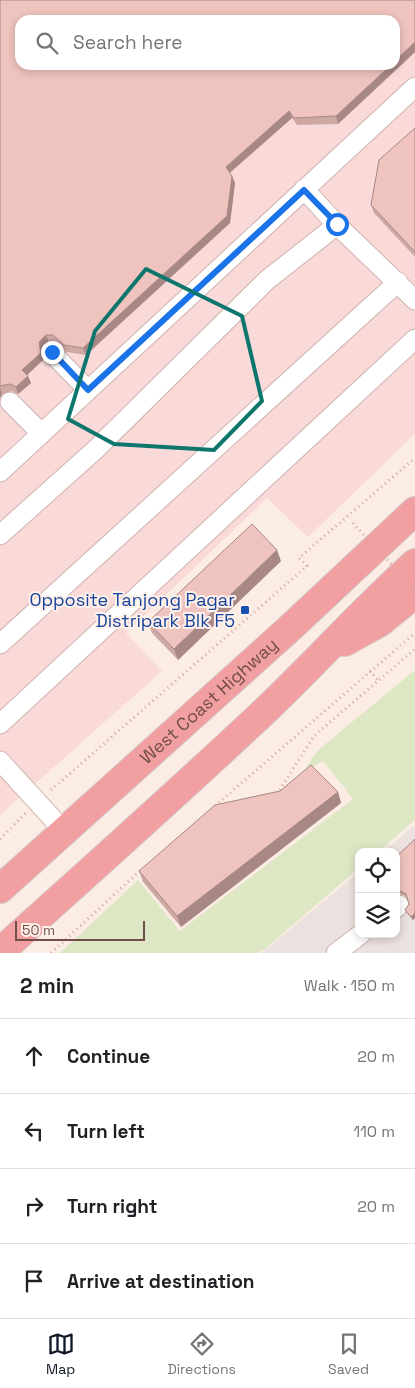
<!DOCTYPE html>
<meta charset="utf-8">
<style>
:root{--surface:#fff;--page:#f2f2f2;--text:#202124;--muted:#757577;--line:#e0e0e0;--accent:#111827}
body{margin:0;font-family:"Space Grotesk",sans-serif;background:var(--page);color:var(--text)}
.controls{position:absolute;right:15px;bottom:15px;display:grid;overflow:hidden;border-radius:10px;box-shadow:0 2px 8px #0003}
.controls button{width:45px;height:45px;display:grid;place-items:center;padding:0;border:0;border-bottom:1px solid var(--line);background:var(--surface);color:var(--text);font:25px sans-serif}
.scale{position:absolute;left:15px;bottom:12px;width:130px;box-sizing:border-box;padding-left:5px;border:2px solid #724e4b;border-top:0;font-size:14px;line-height:18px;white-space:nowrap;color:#724e4b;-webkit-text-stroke:4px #fef0ea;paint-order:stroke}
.stop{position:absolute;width:15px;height:15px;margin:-11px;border:4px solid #1a73e8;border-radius:50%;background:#fff}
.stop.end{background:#1a73e8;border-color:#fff;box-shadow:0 1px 5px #0008}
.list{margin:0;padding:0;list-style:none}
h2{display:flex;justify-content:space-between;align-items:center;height:65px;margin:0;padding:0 20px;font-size:21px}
h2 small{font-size:16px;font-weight:400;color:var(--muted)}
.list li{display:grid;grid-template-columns:32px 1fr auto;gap:15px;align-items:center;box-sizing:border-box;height:75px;padding:0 20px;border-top:1px solid var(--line)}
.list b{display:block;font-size:19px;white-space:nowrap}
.list em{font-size:16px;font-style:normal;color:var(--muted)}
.icon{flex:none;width:28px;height:28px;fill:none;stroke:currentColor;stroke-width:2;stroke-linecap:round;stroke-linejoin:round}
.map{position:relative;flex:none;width:415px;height:953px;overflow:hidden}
.search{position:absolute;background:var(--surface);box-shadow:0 2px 8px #0003;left:15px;right:15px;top:15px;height:55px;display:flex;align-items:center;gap:12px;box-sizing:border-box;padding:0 18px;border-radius:15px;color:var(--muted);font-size:19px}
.sheet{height:365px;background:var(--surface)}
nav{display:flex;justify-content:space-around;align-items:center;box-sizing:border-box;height:70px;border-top:1px solid var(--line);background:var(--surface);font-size:14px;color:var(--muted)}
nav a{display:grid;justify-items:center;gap:2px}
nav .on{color:var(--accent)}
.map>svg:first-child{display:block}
.commercial{fill:#fad9d9;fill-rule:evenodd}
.industrial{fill:#ebe1df}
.green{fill:#dde7c4}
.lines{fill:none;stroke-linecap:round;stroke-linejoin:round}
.minor-casing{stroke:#ceb3ae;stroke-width:21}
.highway-casing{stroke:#d5cac9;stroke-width:30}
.path{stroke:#d3a6a1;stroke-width:3;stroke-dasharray:1 4;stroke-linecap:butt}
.minor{stroke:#fff;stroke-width:19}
.highway{stroke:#f19fa1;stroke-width:28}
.path-bridge{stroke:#d3a6a1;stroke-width:3;stroke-dasharray:1 4;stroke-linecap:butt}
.wall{fill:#cea8a3}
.shaded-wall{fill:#a78885}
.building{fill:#efc3be;stroke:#a78885}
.route{stroke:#1a73e8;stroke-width:6}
.marked{fill:none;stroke:#0f766e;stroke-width:4;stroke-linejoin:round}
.transit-dot{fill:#1a4fb4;stroke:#fef0ea;stroke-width:2}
.labels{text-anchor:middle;stroke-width:4;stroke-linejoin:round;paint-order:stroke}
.transit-label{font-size:18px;fill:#164399;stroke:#fef0ea;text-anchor:end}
.street-label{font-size:18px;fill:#724e4b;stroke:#fef0ea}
</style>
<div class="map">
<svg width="415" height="953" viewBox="0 0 415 953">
<rect width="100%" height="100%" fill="#fbece4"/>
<path class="commercial" d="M0,0h415v434l-107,103 -41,-39 -141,135 36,38 -162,144zM20,20h375v45h-375z"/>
<path class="industrial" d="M415,825v128h-153l97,-81v62h37v-82h-13z"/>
<path class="green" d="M415,670v150l-37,32h-19v16l-94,81 -8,4h-197l78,-73 42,51 173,-132 -30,-38 -21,13 15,-23z"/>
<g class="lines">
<defs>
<g id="minor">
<path d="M304,189l33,36"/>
<path d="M52,353l36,37"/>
<path d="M10,402l31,31"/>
<path d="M0,472l415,-385"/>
<path d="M0,535l95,-85 172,-170 70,-55 78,75"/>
<path d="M0,644l398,-362"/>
<path d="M0,724l415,-385"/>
<path d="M0,761l63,69"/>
<path d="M396,908l3,-3"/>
<path d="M336,953l25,-19"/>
</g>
<g id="highway">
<path d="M345,642l34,-19 36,-29"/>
<path id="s1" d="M0,889l290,-261 125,-117"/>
<path d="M0,952c90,-81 181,-162 269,-245 50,-48 95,-98 146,-144"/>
</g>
</defs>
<use href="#minor" class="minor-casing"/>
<use href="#highway" class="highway-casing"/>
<g class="path">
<path d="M370,671l8,9"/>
<path d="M51,790l256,-224 -8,-8 116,-100"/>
<path d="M277,794l37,-58 101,-87"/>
<path d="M215,806l200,-173"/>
<path d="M0,839l26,-26"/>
<path d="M51,953l91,-84"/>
</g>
<use href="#minor" class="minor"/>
<use href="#highway" class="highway"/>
<path class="path-bridge" d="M353,523l62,67"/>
</g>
<g class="wall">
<path d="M0,0h415v52l-77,72 -41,1 -5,-7 -62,55 5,10 -5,40 -144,132 -19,-3 -11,-10h-7l-8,7 2,11 -16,15 4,8 -13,11 -6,-3 -10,3 -2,4z"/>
<path d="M415,128v129l-41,-44 -3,-8z"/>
<path d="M281,561l-103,99 -26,-27 -4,-11z"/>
<path d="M338,792l3,11 -160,124 -38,-45 -4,-11z"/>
<path d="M415,839v79l-2,2 -6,-7 -2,-3 4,-6 -2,-7 -6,-3 -5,2v-39z"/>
</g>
<g class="shaded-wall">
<path d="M415,42v10l-77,72 -2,-8 55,-51h4v-4z"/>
<path d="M289,111l3,7 -64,56 -2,-7z"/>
<path d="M232,176l3,7 -5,40 -144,132 -3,-7z"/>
<path d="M46,335l3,7 -8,7 2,11 -18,17 -3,-7 17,-28z"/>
<path d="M28,376l3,7 -13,11 -2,-7z"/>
<path d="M0,387l2,7 -2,4z"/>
<path d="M277,550l4,11 -103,99 -4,-11z"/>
<path d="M338,792l3,11 -160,124 -4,-11z"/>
<path d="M415,913v5l-2,2 -2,-3z"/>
</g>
<g class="building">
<path d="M0,0h415v42l-20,19v-41h-375v45h371l-55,51 -42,2 -5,-7 -63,56 6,9 -5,40 -144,132 -19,-3 -11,-10h-7l-7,7 2,11 -19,17 6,6 -12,11 -6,-3 -10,2z"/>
<path d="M415,128v124l-44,-47 8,-45z"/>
<path d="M252,524l25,26 -103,99 -26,-27z"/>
<path d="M311,765l27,27 -161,124 -38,-45 76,-66 65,-14z"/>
<path d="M415,839v74l-4,4 -6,-7 4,-6 -3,-10 -6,-3 -4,1v-35z"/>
</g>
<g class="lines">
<path class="route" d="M52,352l36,38 216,-200 33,34"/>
</g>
<path class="marked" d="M146,269l96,47 20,85 -48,49 -100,-6 -46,-25 27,-88z"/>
<rect class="transit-dot" x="240" y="605" width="10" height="10" rx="2.5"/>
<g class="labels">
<g class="transit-label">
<text x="235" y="606">Opposite Tanjong Pagar<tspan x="235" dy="21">Distripark Blk F5</tspan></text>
</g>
<g class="street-label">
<text dy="6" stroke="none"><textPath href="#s1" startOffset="281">West Coast Highway</textPath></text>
</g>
</g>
</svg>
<div class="controls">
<button><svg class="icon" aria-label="locate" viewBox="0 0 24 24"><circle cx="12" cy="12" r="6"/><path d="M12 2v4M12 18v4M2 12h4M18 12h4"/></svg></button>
<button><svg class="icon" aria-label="layers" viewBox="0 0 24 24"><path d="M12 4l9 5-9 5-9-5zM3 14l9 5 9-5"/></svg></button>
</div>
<div class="scale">50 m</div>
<div class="stop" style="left:337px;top:224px"></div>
<div class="stop end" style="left:52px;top:352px"></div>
<div class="search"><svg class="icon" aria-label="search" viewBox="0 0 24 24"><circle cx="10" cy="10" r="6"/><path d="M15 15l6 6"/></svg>Search here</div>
</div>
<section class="sheet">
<h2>2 min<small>Walk · 150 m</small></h2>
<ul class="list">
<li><svg class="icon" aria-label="ahead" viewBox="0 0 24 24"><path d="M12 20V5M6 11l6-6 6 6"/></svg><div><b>Continue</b></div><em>20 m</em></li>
<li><svg class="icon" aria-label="left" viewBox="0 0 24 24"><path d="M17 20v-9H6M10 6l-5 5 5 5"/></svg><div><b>Turn left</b></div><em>110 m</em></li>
<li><svg class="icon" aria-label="right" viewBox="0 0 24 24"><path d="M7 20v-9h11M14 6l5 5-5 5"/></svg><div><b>Turn right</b></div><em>20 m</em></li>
<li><svg class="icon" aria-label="arrive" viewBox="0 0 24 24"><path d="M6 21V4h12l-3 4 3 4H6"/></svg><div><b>Arrive at destination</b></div></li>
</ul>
</section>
<nav>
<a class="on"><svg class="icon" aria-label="map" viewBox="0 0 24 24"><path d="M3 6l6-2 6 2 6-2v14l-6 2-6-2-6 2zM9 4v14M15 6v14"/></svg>Map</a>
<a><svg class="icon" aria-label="directions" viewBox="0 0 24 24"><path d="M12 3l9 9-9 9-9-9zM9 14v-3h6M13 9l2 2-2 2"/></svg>Directions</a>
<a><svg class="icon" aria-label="saved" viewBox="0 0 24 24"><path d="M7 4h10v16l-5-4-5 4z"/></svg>Saved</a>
</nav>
